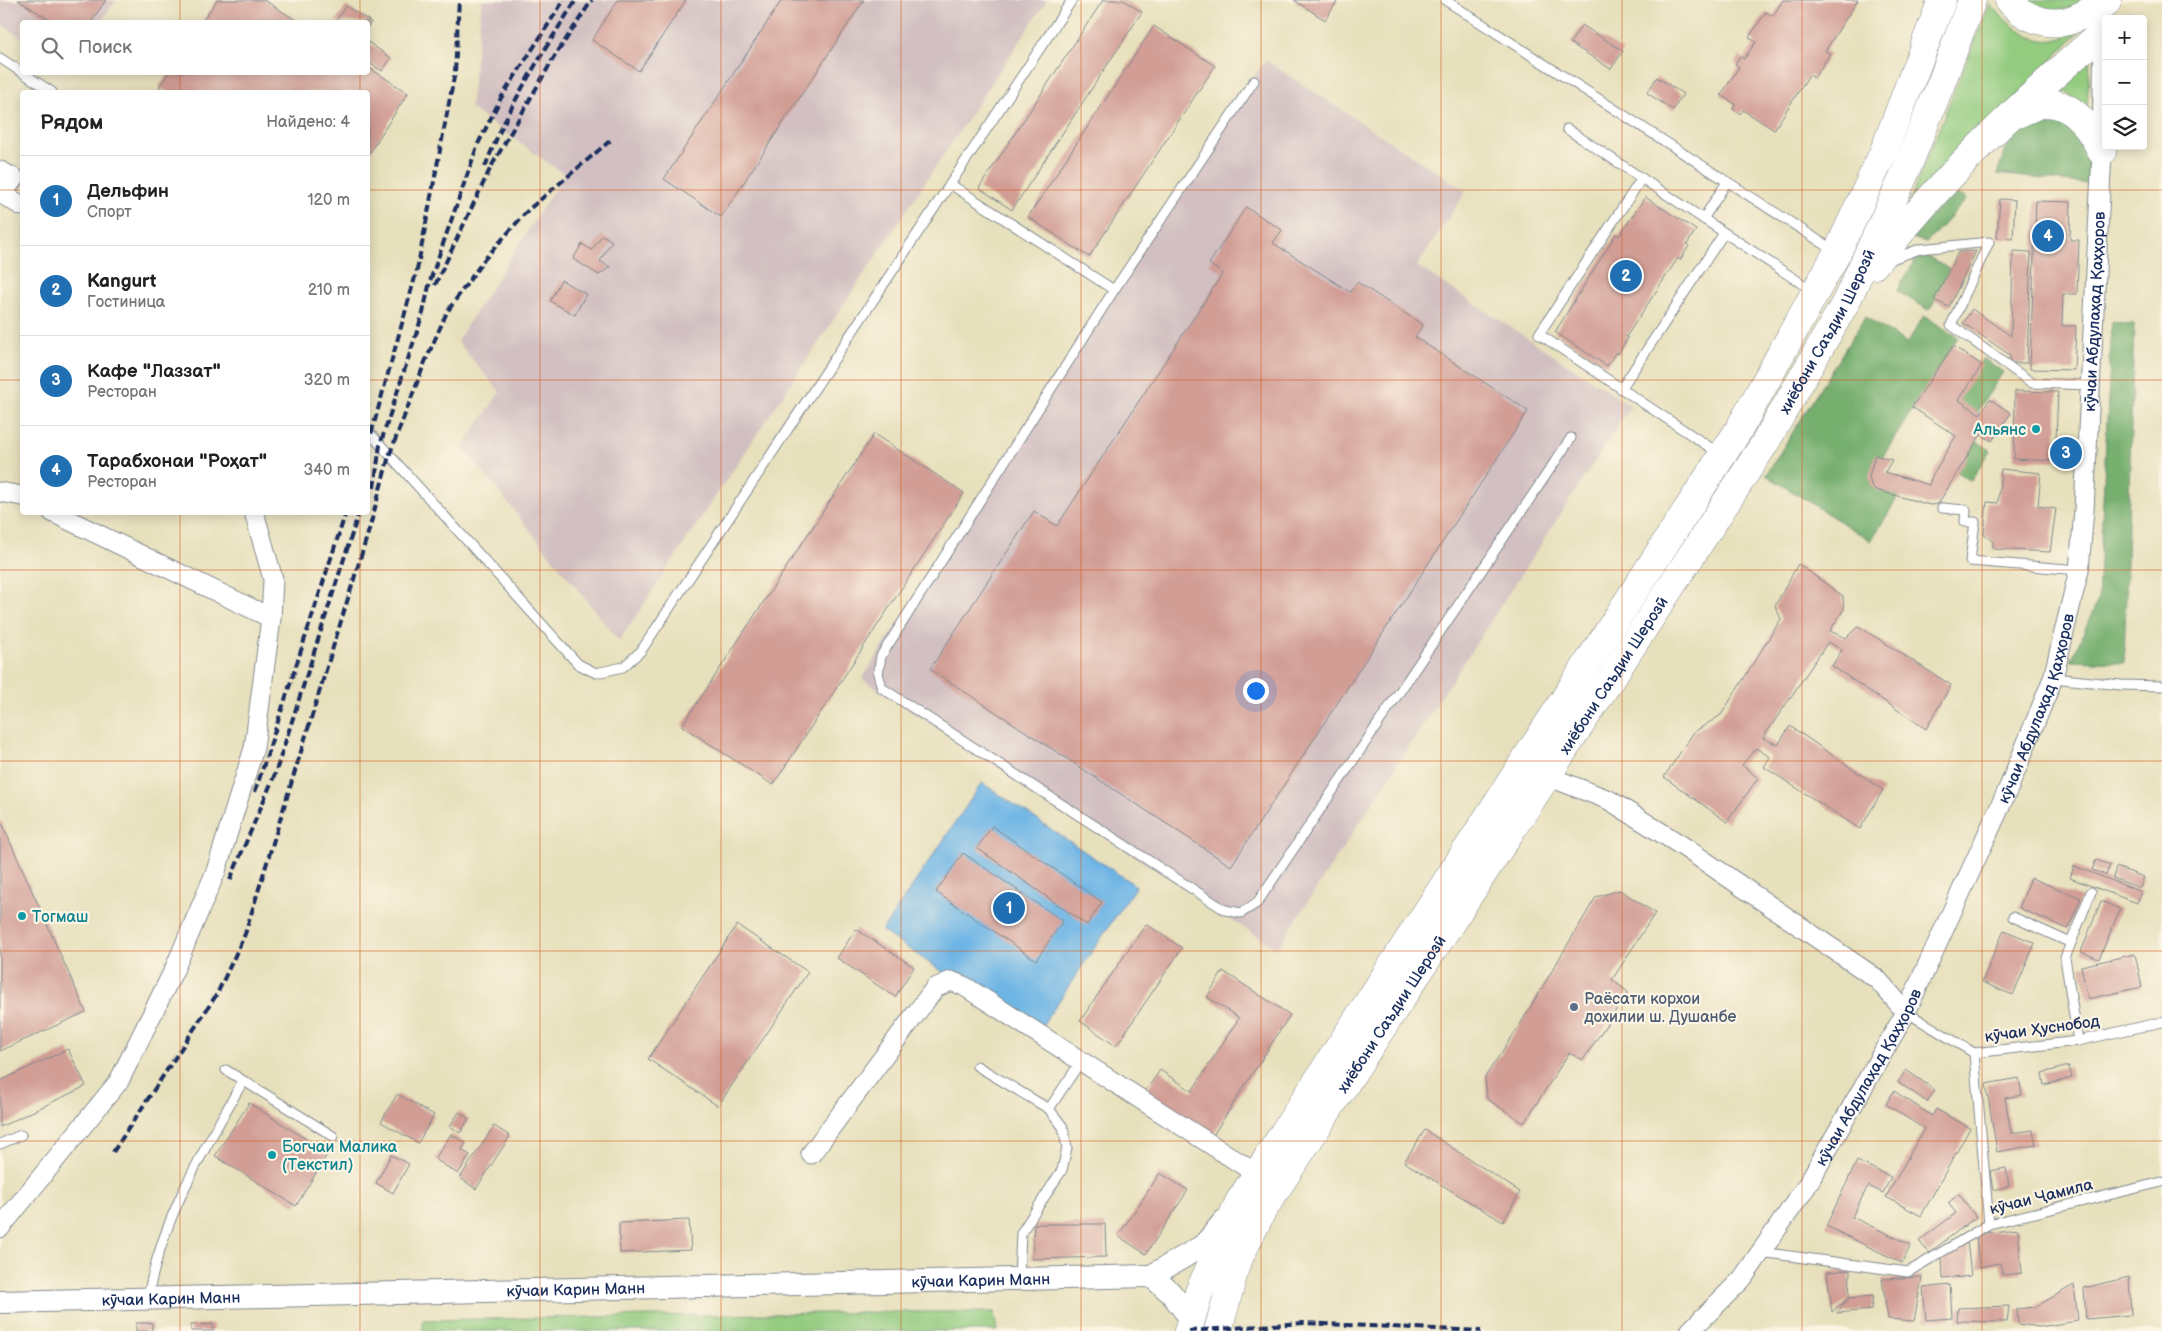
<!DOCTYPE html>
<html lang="ru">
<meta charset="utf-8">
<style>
:root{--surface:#fff;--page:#f6f6f6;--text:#222;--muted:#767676;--line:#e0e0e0;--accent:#1f6fb2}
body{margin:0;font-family:"Balsamiq Sans",sans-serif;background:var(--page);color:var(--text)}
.controls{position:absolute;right:15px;top:15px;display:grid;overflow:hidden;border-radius:5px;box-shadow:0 2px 12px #0003}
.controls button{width:45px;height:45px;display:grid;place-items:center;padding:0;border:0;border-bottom:1px solid var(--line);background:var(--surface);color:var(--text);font:25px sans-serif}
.you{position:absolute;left:1255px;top:690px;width:18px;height:18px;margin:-12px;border:4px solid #fff;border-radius:50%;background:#1a73e8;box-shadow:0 0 0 8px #1a73e833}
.badge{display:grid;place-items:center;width:32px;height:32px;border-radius:50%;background:var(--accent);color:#fff;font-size:16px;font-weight:700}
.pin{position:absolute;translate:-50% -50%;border:2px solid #fff;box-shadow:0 1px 5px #0006}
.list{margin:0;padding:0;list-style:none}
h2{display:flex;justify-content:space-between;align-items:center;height:65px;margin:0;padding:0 20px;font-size:21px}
h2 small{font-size:16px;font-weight:400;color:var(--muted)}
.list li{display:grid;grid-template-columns:32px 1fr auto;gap:15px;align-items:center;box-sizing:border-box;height:90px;padding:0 20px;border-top:1px solid var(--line)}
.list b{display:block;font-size:19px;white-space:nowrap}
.list p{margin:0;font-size:16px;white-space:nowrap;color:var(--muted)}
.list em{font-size:16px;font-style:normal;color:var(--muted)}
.icon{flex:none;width:28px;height:28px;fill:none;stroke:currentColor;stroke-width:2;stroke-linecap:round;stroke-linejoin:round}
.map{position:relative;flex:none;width:2162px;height:1331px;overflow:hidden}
.search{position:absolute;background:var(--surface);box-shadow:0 2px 12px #0003;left:20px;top:20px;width:350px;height:55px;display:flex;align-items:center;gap:12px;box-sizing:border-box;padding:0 18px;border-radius:5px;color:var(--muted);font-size:19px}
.panel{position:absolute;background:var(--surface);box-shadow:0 2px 12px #0003;left:20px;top:90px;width:350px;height:425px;border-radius:5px}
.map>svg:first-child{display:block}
.industrial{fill:#d2bfc1}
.green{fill:#93cb7f;stroke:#577d6e}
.forest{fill:#76af6e;stroke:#486f66}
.water{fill:#6eb5e5;stroke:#4472a2}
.building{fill:#d19d95}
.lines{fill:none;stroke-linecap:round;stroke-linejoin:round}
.service-casing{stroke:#81888d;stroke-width:11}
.minor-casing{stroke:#81888d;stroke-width:21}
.tertiary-casing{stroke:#81888d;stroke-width:24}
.trunk-casing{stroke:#81888d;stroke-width:29}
.service{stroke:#fff;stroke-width:9}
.minor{stroke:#fff;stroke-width:19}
.tertiary{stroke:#fff;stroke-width:22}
.trunk{stroke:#fff;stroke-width:28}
.rail{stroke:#1b2f5e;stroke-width:4;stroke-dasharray:8 4;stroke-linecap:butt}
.grid{fill:none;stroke:#d45514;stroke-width:1;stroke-opacity:0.55}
.culture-dot{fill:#0f9aa8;stroke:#fcf5e5;stroke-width:2}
.service-dot{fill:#5c6f8a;stroke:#fcf5e5;stroke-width:2}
.labels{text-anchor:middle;stroke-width:4.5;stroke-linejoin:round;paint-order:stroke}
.street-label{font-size:16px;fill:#1b2f5e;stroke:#fcf5e5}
.culture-label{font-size:16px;fill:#0d838f;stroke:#fcf5e5;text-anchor:start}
.service-label{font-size:16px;fill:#4e5e75;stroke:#fcf5e5;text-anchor:start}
</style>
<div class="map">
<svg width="2162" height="1331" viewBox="0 0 2162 1331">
<rect width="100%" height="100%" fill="#fcf5e5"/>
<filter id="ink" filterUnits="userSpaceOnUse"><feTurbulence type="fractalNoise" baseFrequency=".02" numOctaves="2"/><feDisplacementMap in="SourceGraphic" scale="10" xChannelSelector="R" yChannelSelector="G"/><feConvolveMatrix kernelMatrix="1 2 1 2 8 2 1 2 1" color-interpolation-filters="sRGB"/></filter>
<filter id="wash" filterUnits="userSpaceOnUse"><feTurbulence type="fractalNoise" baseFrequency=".0096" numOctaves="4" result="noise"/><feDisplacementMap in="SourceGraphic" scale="20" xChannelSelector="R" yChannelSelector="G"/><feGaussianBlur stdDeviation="1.12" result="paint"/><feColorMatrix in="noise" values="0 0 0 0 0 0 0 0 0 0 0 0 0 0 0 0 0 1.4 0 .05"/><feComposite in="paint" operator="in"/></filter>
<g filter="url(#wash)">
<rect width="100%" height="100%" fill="#e7e0bc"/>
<g class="industrial">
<path d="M0,0h116l-15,22h-79v16l-22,-15z"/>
<path d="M482,0h565l-428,641 -156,-194 37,-55 -43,-51 107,-167 -94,-66z"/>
<path d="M1265,60l201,131 -49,75 214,140 -354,543 -415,-270z"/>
</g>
<g class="green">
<path d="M2021,0h65l-3,4 -36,9z"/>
<path d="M1990,4c16,18 39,40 65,36 9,-2 18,-7 26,-10l-175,179z"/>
<path d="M2090,59l-3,50 -21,-17h-16z"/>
<path d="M884,1312h110l3,19h-574v-11z"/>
</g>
<g class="forest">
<path d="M2047,114l15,3 24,26 5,18 -1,23 -93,-10 10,-28 23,-24z"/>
<path d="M1953,192l14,7 -40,43 -17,-4z"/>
<path d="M1920,252l33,19 -24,39 -32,-19z"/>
<path d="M1924,316l34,21 -86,137 29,18 -30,49 -105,-66 99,-158 42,26z"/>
<path d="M2112,322l22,2 -10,339 -53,-2 27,-61z"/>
<path d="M1983,358l20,14 -30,46 -20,-14z"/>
<path d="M1972,438l18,12 -19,31 -18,-12z"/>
</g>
<path class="water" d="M982,783l154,103 -100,149 -154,-104z"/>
<g id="blocks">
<g class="building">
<path d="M18,0h88l-15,22h-38z"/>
<path d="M217,0h47l35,22h-97z"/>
<path d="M618,0h68l-47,71 -47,-31z"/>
<path d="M782,0h82l-143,217 -57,-38z"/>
<path d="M1103,0h20l19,12 -130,198 -33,-22z"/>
<path d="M1294,0h44l-13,20z"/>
<path d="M1783,0h75l-33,51 5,3 -16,24 -5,-3 -35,55 -31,-20 -3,4 -7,-5 2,-5 -14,-9 18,-28 -4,-3 5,-8 4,3 12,-17 -7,-5 17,-25 7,4z"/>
<path d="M346,6l22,14 3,2 -3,5v-5h-33z"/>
<path d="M1582,25l41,26 -12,18 -41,-26z"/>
<path d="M1154,26l61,40 -126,191 -61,-40z"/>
<path d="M368,42l23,16 -9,13 -14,-9z"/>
<path d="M368,67l40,26 -40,62v-63h-201l-8,-5 10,-15h199z"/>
<path d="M1657,77l26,17 -10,16 -26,-17z"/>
<path d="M1645,197l51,33 -9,14 2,2 -9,14 -2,-2 -52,79 2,1 -10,16 -2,-2 -9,14 -52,-34 61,-98 3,2z"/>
<path d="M2000,199l15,1 -2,39 -16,-1z"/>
<path d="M2036,201l35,1 -1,38h9l-2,54h-14l-1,32h14l-2,44 -44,-1z"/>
<path d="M1246,207l36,23 -9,13 77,49 7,-10 66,43 -8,12 113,74 -297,455 -301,-197 104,-158 23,15 166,-253 -14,-9z"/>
<path d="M602,235l10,6 -12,20 10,6 -11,8 -26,-16 9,-15 10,6z"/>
<path d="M1976,251l-27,56 -15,-7 24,-48z"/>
<path d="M2013,251l18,1 -4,111h-17v-8l-47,-32 9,-14 39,27z"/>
<path d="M561,280l25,14 -11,21 -25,-14z"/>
<path d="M1953,346l29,19 -23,35 21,14 10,-15 21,14 -19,28 -11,-7 -43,70 -8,1 -54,-15 -5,-5 -2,-9 6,-21 17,5 -7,12 44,13 4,-11 23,-38 -44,-29z"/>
<path d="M2015,391l43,1 -3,69 -41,-2z"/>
<path d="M874,434l90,59 -191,292 -91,-59z"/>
<path d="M2001,469l40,4 -3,33 18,3 -6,43 -57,-3v-7l-9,-8 3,-32 11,1z"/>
<path d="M1798,564l45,32 1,13 -14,22 16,7 12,-12 93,59 -25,44 -94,-63 10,-16 -14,-8 -65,96 15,7 12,-19 93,64 -23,39 -96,-62 6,-10 -14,-9 -14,17 16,13 -31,44 -63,-45 30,-45 27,-17 60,-96 -6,-13z"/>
<path d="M0,819l86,193 -86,39z"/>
<path d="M992,826l110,76 -15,23 -110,-77z"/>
<path d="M963,853l100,68 -27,39 -100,-68z"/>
<path d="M2096,860l14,5 -4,10 -14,-5z"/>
<path d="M2074,866l68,26 -5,11 -67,-25z"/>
<path d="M2116,867l28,10 -4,11 -27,-10z"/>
<path d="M2031,878l50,20 -13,31 -49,-21z"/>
<path d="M1620,890l35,23 -43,67 16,12 -45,68 -14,-7 -45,70 -37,-24 -2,-22 36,-54 75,-126z"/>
<path d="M2101,901l19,8 -21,50 -18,-7z"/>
<path d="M1146,924l36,24 -66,98 -36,-25z"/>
<path d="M737,925l71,47 -90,134 -70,-47z"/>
<path d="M856,929l58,38 -19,30 -58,-39z"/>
<path d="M2004,930l31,13 -22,52 -31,-13z"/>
<path d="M2135,954l7,33 -54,12 -7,-33z"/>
<path d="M1223,971l67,44 -80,125 -68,-44 18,-26 32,21 47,-73 -32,-21z"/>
<path d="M68,1049l18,37 -86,41v-46z"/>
<path d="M2069,1066l3,12 -28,7 -2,-12z"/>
<path d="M1906,1070l29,20 -8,12 -29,-20z"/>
<path d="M2019,1078l3,17 -17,3 6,35 22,-3 3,15 -39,7 -11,-68z"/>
<path d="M1894,1091l38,25 4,-7 34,19 -49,88 -35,-19 38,-68 -38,-25z"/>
<path d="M397,1094l37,21 -16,28 -37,-21z"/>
<path d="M249,1103l79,50 -32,53 -81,-50z"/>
<path d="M459,1112l10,7 -9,14 -10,-7z"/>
<path d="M494,1126l16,10 -34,53 -16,-11z"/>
<path d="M1425,1130l95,62 -17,30 -99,-60z"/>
<path d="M451,1134l15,9 -4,7 8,5 -12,19 -23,-15z"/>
<path d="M391,1155l18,9 -16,29 -17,-10z"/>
<path d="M1857,1161l34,16 -8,16 -15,-7 -16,31 59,28 -9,18 -76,-37z"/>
<path d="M2006,1168l3,18 -16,4 -3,-19z"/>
<path d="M1160,1173l28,17 -42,64 -28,-18z"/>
<path d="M1959,1194l17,23 -47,36 -10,-12 37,-28 -8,-10z"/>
<path d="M689,1220l2,30 -71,3 -1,-30z"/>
<path d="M1034,1224h71l1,33 -74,2z"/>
<path d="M2018,1229l4,44 -19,2 -3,-12 -21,4 -3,-33z"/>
<path d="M1967,1241l4,35 -28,3 -1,-23z"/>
<path d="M1850,1270l-1,28 24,-2 -2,14 -34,3 12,-15 -17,14 -5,-40z"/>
<path d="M1922,1277l-8,44 -26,-2 -6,-40z"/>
<path d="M2129,1277l2,38 -45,4 -2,-31z"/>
<path d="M1950,1285l2,33 -26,2 -3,-32z"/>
<path d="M2074,1285l4,36 -39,6 -21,-3 -1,-15 18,-2z"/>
<path d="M2009,1306l-2,16 -50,-1 1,-13z"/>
<rect x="136" y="1323" width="16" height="8"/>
<path d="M213,1324v7h-22v-6z"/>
</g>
</g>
</g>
<g filter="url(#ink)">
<use href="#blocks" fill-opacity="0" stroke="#81888d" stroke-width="1"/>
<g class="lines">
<defs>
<g id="service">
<path d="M1445,0l390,251"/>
<path d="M0,58l52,34"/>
<path d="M1254,81l-140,209 -233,366 -3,18 4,14 343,222 16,3 16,-10 314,-465"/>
<path d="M1567,129l246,162"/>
<path d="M1642,178l-103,156 181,120"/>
<path d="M950,184l164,106"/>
<path d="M1703,219l24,-37"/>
<path d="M1889,260l31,-11 69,-7 -38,83 81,58 59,2"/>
<path d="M1621,389l103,-156"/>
<path d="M368,431l210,233 18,9 27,-6 18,-16 431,-651"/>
<path d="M1942,508l24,2 -1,12h10l-5,39 109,9"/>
<path d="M2053,678l68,7 41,1"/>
<path d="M2013,917l58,26"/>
<path d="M1906,1012l68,41 104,-12 84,-19"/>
<path d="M2078,1041l-13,-83 26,-66"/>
<path d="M1974,1053l15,171"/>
<path d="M977,1066l72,43 32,-48"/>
<path d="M226,1070l107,66"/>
<path d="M0,1144l21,-9"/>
<path d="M1760,1252l148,20 81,-48 173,-42"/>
<path d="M1019,1278l2,-45 41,-63 5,-22 -4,-21 -14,-18"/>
<path d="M148,1298c13,-79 56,-148 95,-217"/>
</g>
<g id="minor">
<path d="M0,171l14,7 -12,16 20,12"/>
<path d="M0,492l22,4"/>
<path d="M52,512l219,106 2,-39 -19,-67"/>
<path d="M1547,776l62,24 75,47 193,132 29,33"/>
<path d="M811,1154l124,-166 16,-7 13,5 293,188"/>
<path d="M0,1228l119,-147 55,-111 42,-99 38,-123 17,-130"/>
<path id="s1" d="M1690,1331l52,-52 64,-92 100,-175 103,-225 44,-109 26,-108 5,-60 18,-358 2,-126"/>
</g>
<g id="tertiary">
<path id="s2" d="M0,1302l1151,-26"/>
<path d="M1191,1319l-21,-27 -19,-16 53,-31 20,-24"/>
</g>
<g id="trunk">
<path d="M2009,0c14,18 37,26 59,21 13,-4 27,-13 39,-19"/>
<path d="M2014,115c10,-3 24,-12 33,-12 29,1 44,27 55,49"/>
<path d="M1874,265c67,-86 147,-162 229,-233"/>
<path d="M1188,1331l11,-39 40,-90 499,-771 99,-178 47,-102 58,-151"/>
<path id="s3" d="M1218,1331l18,-67 26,-53 503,-768 81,-141 56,-122 40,-99 30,-81"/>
</g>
</defs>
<use href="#service" class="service-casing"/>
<use href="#minor" class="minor-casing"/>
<use href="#tertiary" class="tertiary-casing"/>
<use href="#trunk" class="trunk-casing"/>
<use href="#service" class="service"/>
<use href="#minor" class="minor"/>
<use href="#tertiary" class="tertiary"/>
<use href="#trunk" class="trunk"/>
<g class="rail">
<path d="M485,167c23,-61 56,-112 91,-167"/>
<path d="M435,285l56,-118 62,-108 39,-59"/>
<path d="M368,445l49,-175 38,-198 4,-72"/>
<path d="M374,488l6,-43 43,-132 7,-32 48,-137 23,-46 63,-98"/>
<path d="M255,792l91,-280"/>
<path d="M230,880l45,-106 84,-262"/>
<path d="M113,1152l104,-158 28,-60 124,-404 20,-74 36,-94 22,-50 36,-51 45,-51 83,-70"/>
<path d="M1189,1331l114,-8 178,8"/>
</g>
</g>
</g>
<path class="grid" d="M180,0v22M360,0v22M540,0v1331M721,0v1331M901,0v1331M1081,0v1331M1261,0v1331M1441,0v1331M1622,0v1331M1802,0v1331M1982,0v1331M180,72v20M360,72v20M0,190h22M368,190h1794M0,380h22M368,380h1794M180,512v819M360,512v819M0,570h2162M0,761h2162M0,951h2162M0,1141h2162"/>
<g class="culture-dot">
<circle cx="2036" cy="429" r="5"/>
<circle cx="22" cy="916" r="5"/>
<circle cx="272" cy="1155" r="5"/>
</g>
<circle class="service-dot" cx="1574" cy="1007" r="5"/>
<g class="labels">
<g class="street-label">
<text dy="6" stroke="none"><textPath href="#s1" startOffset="1122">кӯчаи Абдулаҳад Қаҳҳоров</textPath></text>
<text dy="6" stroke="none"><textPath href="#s3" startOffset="1174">хиёбони Саъдии Шерозӣ</textPath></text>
<text dy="6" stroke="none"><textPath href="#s3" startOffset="769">хиёбони Саъдии Шерозӣ</textPath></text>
<text dy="6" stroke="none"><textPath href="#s1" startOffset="718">кӯчаи Абдулаҳад Қаҳҳоров</textPath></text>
<text dy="6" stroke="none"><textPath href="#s3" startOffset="364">хиёбони Саъдии Шерозӣ</textPath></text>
<text transform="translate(2042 1028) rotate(-8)" y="6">кӯчаи Ҳуснобод</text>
<text dy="6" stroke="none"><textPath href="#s1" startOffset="312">кӯчаи Абдулаҳад Қаҳҳоров</textPath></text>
<text transform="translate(2041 1196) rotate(-14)" y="6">кӯчаи Ҷамила</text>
<text dy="6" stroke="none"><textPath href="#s2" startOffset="981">кӯчаи Карин Манн</textPath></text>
<text dy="6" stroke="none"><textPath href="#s2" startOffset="576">кӯчаи Карин Манн</textPath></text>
<text dy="6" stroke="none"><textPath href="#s2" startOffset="171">кӯчаи Карин Манн</textPath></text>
</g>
<g class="culture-label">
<text x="2026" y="435" text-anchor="end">Альянс</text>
<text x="32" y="922">Тогмаш</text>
<text x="282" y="1152">Богчаи Малика<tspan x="282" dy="18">(Текстил)</tspan></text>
</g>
<g class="service-label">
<text x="1584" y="1004">Раёсати корхои<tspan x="1584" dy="18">дохилии ш. Душанбе</tspan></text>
</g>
</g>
</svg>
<div class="controls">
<button>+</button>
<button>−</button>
<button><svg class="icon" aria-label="layers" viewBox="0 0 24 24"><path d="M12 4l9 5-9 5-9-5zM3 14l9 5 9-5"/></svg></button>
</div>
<div class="you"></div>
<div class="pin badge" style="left:1009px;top:908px">1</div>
<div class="pin badge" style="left:1626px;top:276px">2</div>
<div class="pin badge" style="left:2066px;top:453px">3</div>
<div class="pin badge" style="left:2048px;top:236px">4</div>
<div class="search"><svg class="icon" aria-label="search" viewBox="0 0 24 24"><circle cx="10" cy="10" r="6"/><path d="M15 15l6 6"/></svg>Поиск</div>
<section class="panel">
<h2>Рядом<small>Найдено: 4</small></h2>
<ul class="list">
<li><span class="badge">1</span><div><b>Дельфин</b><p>Спорт</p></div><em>120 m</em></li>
<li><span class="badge">2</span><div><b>Kangurt</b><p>Гостиница</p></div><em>210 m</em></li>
<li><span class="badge">3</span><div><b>Кафе &quot;Лаззат&quot;</b><p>Ресторан</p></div><em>320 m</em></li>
<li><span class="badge">4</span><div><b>Тарабхонаи &quot;Роҳат&quot;</b><p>Ресторан</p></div><em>340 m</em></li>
</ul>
</section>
</div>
